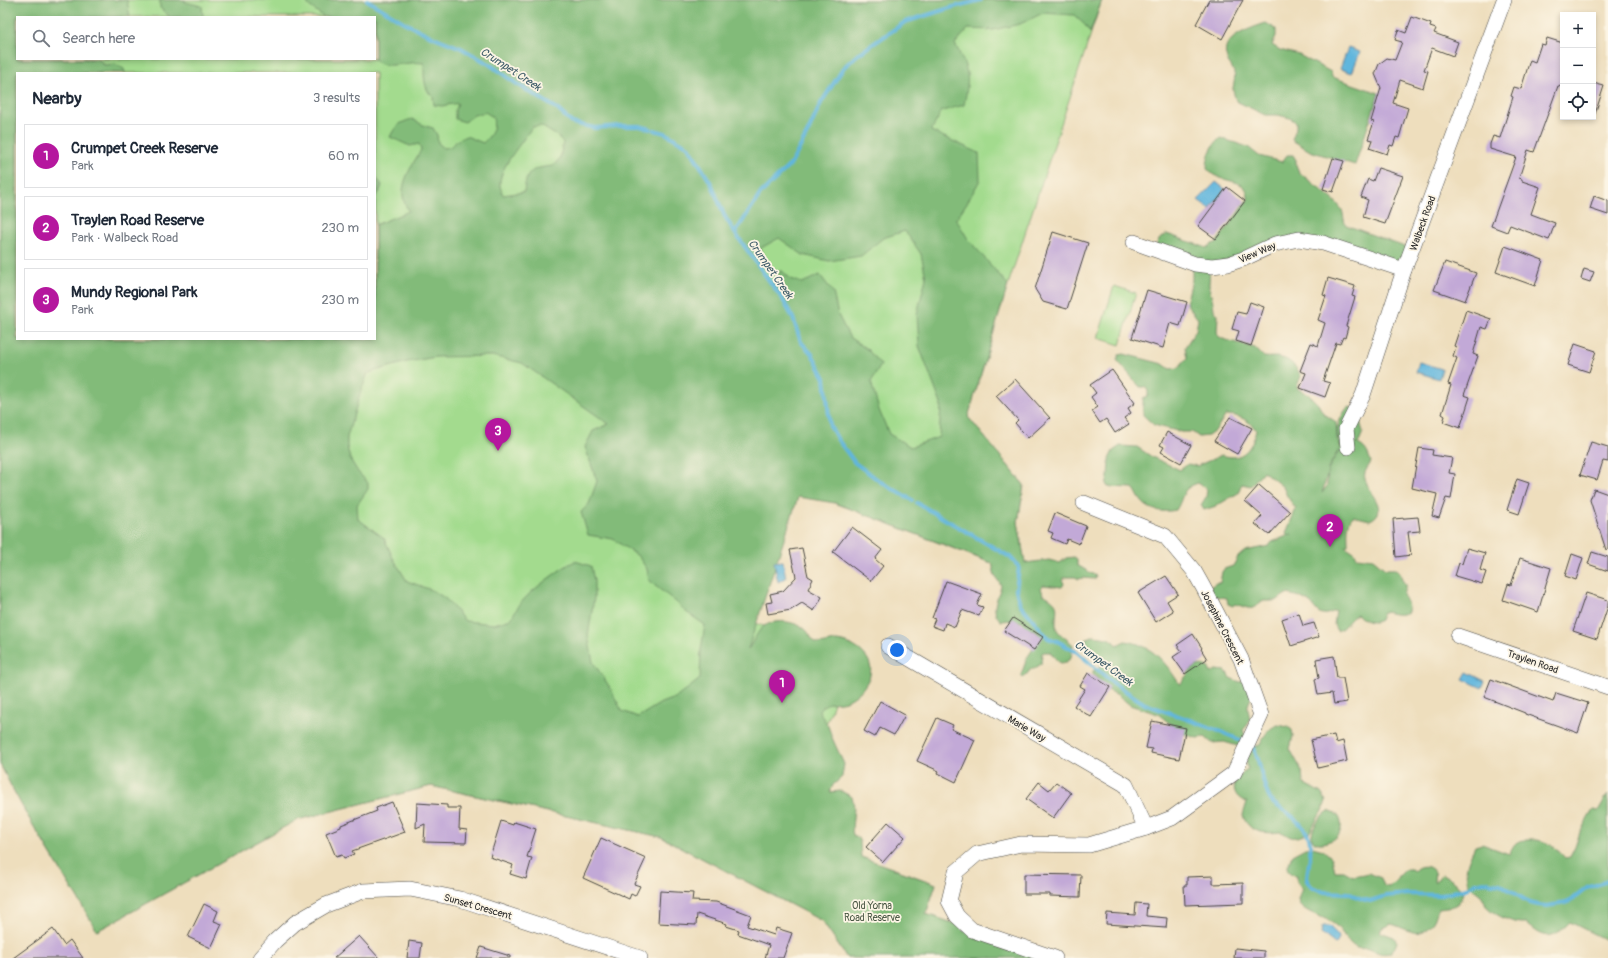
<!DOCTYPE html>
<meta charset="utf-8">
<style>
:root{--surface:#fff;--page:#f6f6f7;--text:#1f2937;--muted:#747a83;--line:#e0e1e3;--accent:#b5179e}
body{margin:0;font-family:Pangolin,sans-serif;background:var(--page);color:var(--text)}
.controls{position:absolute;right:12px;top:12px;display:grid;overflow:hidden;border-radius:0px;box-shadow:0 2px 6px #0003}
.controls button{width:36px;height:36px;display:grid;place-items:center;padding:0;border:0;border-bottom:1px solid var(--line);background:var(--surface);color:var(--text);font:20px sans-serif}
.you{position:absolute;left:897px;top:650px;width:14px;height:14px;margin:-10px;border:3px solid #fff;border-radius:50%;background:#1a73e8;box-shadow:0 0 0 6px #1a73e833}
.badge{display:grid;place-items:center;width:26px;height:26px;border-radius:50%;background:var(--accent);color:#fff;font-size:13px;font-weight:700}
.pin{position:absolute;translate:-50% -33px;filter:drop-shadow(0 1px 2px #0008)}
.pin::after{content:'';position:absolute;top:21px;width:14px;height:12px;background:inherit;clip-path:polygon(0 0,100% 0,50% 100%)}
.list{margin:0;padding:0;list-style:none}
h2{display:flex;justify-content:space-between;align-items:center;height:52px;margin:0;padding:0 16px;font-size:17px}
h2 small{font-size:13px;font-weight:400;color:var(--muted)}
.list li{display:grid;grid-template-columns:26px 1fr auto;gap:12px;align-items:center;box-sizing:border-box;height:64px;margin:0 8px 8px;padding:0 8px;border:1px solid var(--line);border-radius:0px}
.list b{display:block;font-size:15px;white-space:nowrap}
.list p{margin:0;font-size:13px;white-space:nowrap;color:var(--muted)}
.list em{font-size:13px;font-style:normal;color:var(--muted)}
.icon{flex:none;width:22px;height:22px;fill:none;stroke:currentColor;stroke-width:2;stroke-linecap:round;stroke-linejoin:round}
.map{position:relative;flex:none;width:1608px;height:958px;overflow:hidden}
.search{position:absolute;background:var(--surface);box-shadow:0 2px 6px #0003;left:16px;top:16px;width:360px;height:44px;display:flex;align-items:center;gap:10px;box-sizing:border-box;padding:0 14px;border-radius:0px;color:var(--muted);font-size:15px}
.panel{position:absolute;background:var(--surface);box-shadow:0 2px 6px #0003;left:16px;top:72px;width:360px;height:268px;border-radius:0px}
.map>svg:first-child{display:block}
.green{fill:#a3db8e;stroke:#67835c;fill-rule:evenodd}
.forest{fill:#82bb79;stroke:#567352;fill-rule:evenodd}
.water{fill:#60b6dd;stroke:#467084}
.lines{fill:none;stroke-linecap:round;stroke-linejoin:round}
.stream{stroke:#60b6dd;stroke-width:4}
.building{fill:#c2a9d7}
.minor-casing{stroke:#484641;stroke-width:16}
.minor{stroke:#fff;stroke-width:15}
.labels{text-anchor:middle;stroke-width:3.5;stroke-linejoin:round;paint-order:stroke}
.street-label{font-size:10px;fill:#2b2b2b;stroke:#fcf5e5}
.park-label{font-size:10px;fill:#495744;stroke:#fcf5e5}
.water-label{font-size:11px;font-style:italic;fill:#3e5c69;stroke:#fcf5e5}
</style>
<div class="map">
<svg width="1608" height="958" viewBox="0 0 1608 958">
<rect width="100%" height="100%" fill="#fcf5e5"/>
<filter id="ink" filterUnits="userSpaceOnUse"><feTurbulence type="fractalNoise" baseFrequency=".025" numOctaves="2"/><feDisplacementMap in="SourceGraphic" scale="8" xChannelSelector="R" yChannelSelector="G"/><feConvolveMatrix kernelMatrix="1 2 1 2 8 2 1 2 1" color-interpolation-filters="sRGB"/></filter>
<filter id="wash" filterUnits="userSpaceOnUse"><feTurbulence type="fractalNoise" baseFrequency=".012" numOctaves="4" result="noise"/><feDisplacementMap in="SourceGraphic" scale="16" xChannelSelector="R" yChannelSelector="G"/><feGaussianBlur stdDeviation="0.9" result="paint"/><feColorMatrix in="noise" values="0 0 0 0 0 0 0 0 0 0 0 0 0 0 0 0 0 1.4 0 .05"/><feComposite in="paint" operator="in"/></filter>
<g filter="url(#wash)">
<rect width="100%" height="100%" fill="#eedebd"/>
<g class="green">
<path d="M0,0h1102l-94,285 -40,132 56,68 -6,37 9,55 -202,-78 -25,-8 -44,132 84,31 7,14 -26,70 -18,98 133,48 -10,30 78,26 -157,18 -25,-37 -161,-84 -230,-51 -134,34 -200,111c-32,-56 -69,-109 -97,-167zM17,17h358v42h-358zM17,73h358v266h-358z"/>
<path d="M1114,286l22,7 -16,52 -22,-7z"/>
</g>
<g class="forest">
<path d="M0,0h127l3,17h-113v42h81l6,6 11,-1 9,5 1,4h-108v266h358v-114l34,-14c-15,-20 1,-42 12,-61l-2,-6 -9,2 -20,-9c6,-12 9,-14 22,-18l13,7 8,2 4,7 1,8 6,5 6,-1 6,-6 10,-5 17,7c9,-9 12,-13 10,-26l-8,-5 -11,3 -9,7 -10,-3v-9l3,-7 -16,3 -8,-1 -1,-8c-10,-8 -9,-22 -9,-34 -4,0 -9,-1 -13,0 -14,1 -27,6 -38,-4h2v-42h-51l-15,-11 -3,-6h796l-12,33 -5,-8 -11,-10 -31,-2 -23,11 -27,6 -25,-1 -13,15c14,28 15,30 9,61l-22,6 -11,20 48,22 1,27 -12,21 -12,18 12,20 40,46 -40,132 56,68 -6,37 7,41 24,-3 11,3 6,-5 8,-1 3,2v6l19,11 -1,3 -13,-1 -3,1 -4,-2h-10l-2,4 1,3 -2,3 -19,-2 -2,3 2,6c20,11 12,13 13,32 1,9 13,13 17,19l-2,13c-12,11 -14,1 -21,-6h-6l-2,1 -1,11 -7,5h-3l-5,6 -3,2 -2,-2 6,-17 11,-17 1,-5 -2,-4 -9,-4 -6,-6 -8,-2 -13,1c-12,-12 -3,-21 0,-36l-6,-9 -3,-13 -157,-60 -37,-6 -50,152c5,-6 8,-16 15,-22 11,-9 33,-6 43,3 4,4 6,12 12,13 5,2 12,-2 18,-2 16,1 39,15 34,34 -3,10 -12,21 -22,25 -11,5 -22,-1 -29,11l9,15 5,14 11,24 -2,13 -9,8 -3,7 11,-1 11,6c5,13 -2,26 1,39l5,2 2,4 1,15 75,27 -10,30 129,44h-208l-25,-37 -161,-84 -230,-51 -134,34 -200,111c-32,-56 -69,-109 -97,-167zM541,126l16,10 6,6 -3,16 -7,8c-20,2 -27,4 -29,26l-21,3c-1,-2 -2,-6 -3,-9 -2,-18 23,-44 32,-59zM905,231l16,23 5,24 -9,36 2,32 22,58 -2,33 -28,10 -22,-13 -10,-24 -8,-28 10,-17 -14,-16 -17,-11 -12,-23 -5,-23 -13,-17 -18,8 -11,-4 -10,-9 -8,14 -12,-14v-22l18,-10 24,17 26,6 32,-5 22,-18zM492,356l30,7 87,61 -16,7 -8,16 12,34 -8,23 -8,8 7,23 25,4 25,17 9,13 2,12 27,21 10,10 19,13 -4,24 -1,30 -23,18 -16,6 -23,14 -16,-6 -13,-25 -16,-24 -5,-26 6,-38v-17l-3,-15 -16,-5c-10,5 -18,11 -26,17 -17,13 -29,22 -38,41l-17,5 -29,-3 -19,-22 -12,-8 -27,-10 -14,-23 -9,-20 -26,-19 -1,-14 11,-16v-6l-10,-11 -8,-13 -3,-12v-10l13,-43 8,-21 39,-11 29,-5z"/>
<path d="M160,0h25v2l17,4 1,11h-33l-10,-9z"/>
<path d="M1266,23l10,6v7l-4,9 8,5 19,5 32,17 1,5 47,16 -24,72 -45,-14 -18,-11 4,-12v-6l-6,-4 -12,-3h-13l-29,-14c-1,-4 -3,-9 -3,-13 1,-6 3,-11 0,-18 -1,-4 -5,-7 -6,-11 -9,-21 24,-31 39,-36z"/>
<path d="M1220,138l28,9 11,9 23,6 5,-7h6l3,5v5l3,7c11,10 36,26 43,38 2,5 1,10 4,15l64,24 -7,20 -104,-32 -87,28 -56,-17c1,-8 4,-10 11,-14l40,14 5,-4 4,-1 32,-44c1,-20 -21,-16 -34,-24 -2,-1 -5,-4 -7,-6 0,-13 4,-22 13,-31z"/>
<path d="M375,177l7,8 -3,8 -4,4z"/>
<path d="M1192,265l18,2c0,6 -1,11 -1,17 0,9 5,17 5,26l4,5 -1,16 1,5 5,3 32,9 9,9c6,1 12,-1 17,1 9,1 16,10 20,18l-4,10 1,3 11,6 9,9 5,9 13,9 1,16 3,11c-13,16 -12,26 -18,44l5,-7 1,-17 13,-22c0,-3 -2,-6 -3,-9 -3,-10 3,-22 9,-30l4,-1 8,11 4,14 -5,12c8,4 10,9 13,18 -3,6 -8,10 -6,17 3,14 26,32 5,41l-17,-4c-7,7 -5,19 -5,29l-3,1 9,6 3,5 16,2 12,10c11,0 14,-2 17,10 1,3 4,5 3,9 0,3 -3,5 -1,9 2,7 5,7 4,15 -6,4 -16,2 -22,0l-4,2 -2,6c-8,5 -17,0 -23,-6 -8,5 -13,15 -20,17l-3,-6 2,-15c-6,4 -14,7 -20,0 -2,-2 -3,-5 -6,-7 -6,-5 -16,-8 -24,-9l-10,7h-15c-7,13 -17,5 -26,3l-2,2 -5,-2 -1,-6 -14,-2 -3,-9 6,-4h4l2,-11 2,-3 9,-3 5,-9 7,-6 24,-5 3,-4 20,-8 -3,1 -3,-2 10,-24 -9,-13 -4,-9 -20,-16 -12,15 -9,-2 -2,3v5l-24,14 -12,4 -3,-5 5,-8 1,-8 -9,-6c-18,6 -13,13 -22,27 -14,3 -28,1 -36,-11 -3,-4 -3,-7 -7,-11l-25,-1 -2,-3 2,-6 1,-19 4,-8 7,-5 17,1 15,10 28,13 8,-6 9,2 25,-11c20,7 30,-6 34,-25 -7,-10 -17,-15 -30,-15l-11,16 -7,5 -9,1 -7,-5h-11l-27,-7 -11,-10v-17l5,-2v-5l-3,-4h-5l-23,-27 2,-5 5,-1 39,10 7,5 8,-1 9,-10 -2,-11 11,-17 2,-11 -10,-13 -1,-6 5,-20z"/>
<path d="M1092,636c9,1 20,1 25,9l8,-4c27,3 42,23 55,44 6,-9 15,-25 28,-18l3,6 5,-3 10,1 4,7 10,4 4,-1 8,14c-1,3 -3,7 -4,10 -1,11 7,13 -5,25l2,5 -4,12 -17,-5 -12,1 -7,-6 -8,1 -15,-5 -24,-19 -28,-9 -12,-10 -12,-6 -13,-15v-3l9,-6 -17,-24 3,-3z"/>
<path d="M1278,725l10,2 4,3 1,6 -3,13 12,22 1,12 18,10 5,8c-3,11 -11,20 -16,31 -6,2 -12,7 -19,5 -4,-1 -7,-5 -11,-5 -15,2 -32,1 -37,-17l4,-13c-19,-6 -15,-25 1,-33l-2,-9 7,-13 7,-2c4,-9 8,-17 18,-20z"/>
<path d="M1608,794v102c-2,4 0,37 0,45l-38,-19c-18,18 -25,18 -44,1 -12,1 -28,-6 -38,-15 -3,-3 -4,-10 -7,-13 -6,-5 -13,-8 -14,-16 -3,-12 3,-22 8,-33l7,-2 27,10c2,-3 4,-9 7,-11 4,-3 9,-3 13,-3 16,-1 25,5 36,18l5,-1 5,-10 5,-15 13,-22 5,1z"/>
<path d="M1329,811l9,4c5,9 4,14 -1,23 -4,1 -10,5 -15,5 -21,2 -5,-26 7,-32z"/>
<path d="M1313,847l10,3 9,8 3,13h9l9,5 16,-3 12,5 3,8 5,1 5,-5 3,-2 2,-4 7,-7h5l3,2c4,-6 16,-7 20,1 1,3 0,7 0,10l8,-7c9,3 15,10 21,17 -4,16 -10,14 -24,16 -3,4 -3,10 -6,14 -14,20 -25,6 -42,2l-9,4 -2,4 14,5 3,5 -2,5 -5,6c-8,2 -13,-1 -21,-4 -4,-2 -7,1 -12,-1 -12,-6 -14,-19 -26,-26 -11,-7 -23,-8 -32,-18l-1,-5 5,-10 -6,-7v-7c-5,0 -8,-2 -10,-6l5,-14 13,-7z"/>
</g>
<g class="water">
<path d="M1348,48l12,4 -8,21 -12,-4z"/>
<path d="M1216,182l9,7 -15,20 -12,-9z"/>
<path d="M1419,362l23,7 -3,10 -23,-7z"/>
<path d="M783,561l3,17 -8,4 -4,-20z"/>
<path d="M1467,672l18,9 -3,7 -19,-9z"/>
<path d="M1323,926h6l9,9 1,3 -2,5 -2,1 -14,-11 1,-5z"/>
</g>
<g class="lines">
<g class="stream">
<path d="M367,0l38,23 26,13 30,12 28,16 28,20 39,24 16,15 23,5 24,-2h21l10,3"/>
<path d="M654,130l11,3 24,14 23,38 12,30 11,18 48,67 10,18 8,24 11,12 13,24 5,48 8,14 17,23 26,19 31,18"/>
<path d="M735,233l26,-40 30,-29 17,-32 13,-29 23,-36 13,-12 48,-33 48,-15 28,-7"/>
<path d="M917,503l93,54 9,10 -3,23 4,14 28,34 9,3 20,11 35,30 33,22 64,23 36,15"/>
<path d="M1251,745c8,6 11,41 19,54 3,6 10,8 15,12 7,5 19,15 23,24 6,14 -1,32 -1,46l5,6 12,5 24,1 14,6 8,2 16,-5 22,-2 33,1 24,-6 12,-6 10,-1 13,2 30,19 8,2 9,1 19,-3 7,-4 14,-11 21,-7"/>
</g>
</g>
<g id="blocks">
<g class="building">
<path d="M1209,0h34l-21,39 -26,-15z"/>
<path d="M1412,17l19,7 -1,3 6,2 -2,4 24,9 -5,14 -21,-8 -8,22 4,1 -5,17 -23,-8 -7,23 15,5 -9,30 -3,-1 -3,9 -3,-1 -3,9 -18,-6 3,-8 -4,-1 6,-17 -3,-1 10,-33 -6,-14 4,-10 8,-6 8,2 7,-18 -7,-2 3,-10 8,3z"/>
<path d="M1547,38l16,5v44l-5,-1 -24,66 -6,-2 -9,28 3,1v2l18,6 -9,27 24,9 -6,17 -39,-15 -3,7 -16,-6 25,-69 -26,-8v-5l3,-8 7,2 13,-41 -2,-1 3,-9 7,2 9,-29 5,2 6,-18 4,1z"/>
<path d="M1593,83l11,3 -9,28h-2z"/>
<path d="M1333,158l11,3 -11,31 -10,-3z"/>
<path d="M1378,168l25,8 -18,48 -22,-7 5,-17 -7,-3 7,-18 5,2z"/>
<path d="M1227,187l18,14 -29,38 -18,-13z"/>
<path d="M1594,196l14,5v14l-18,-6z"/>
<path d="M1053,232l35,11 -21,66 -24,-7 -8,-13z"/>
<path d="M1505,246l38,14 -8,26 -39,-14z"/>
<path d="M1445,262l31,11 -11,28 -31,-11z"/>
<path d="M1584,269l10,3 -4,10 -9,-3z"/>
<path d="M1328,278l27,8 -3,10 3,1 -9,29 2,1 -3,11 -2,-1 -3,7 -4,-1 -13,38 7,2 -5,14 -25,-9 6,-15 -6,-2 11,-28 7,3 7,-23 -7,-3 8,-24 -3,-1z"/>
<path d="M1147,290l40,12 -7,24 -10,-3 -7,25 -31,-10z"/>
<path d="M1250,302l14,5 -13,39 -15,-5 3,-10 -7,-2 5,-17 9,2z"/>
<path d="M1466,310l25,9 -4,10 -6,-2 -8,27 5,2 -14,39 6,2 -10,31 -17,-6 2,-6 -3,-2 9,-29 -3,-1 9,-26 -4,-2 3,-9 -2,-1z"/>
<path d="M1575,344l21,7 -7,21 -21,-7z"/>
<path d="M1112,370l23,33 -7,5 3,5 -7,5 5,6 -14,9 -9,-14 -6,4 -8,-12 6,-4 -7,-10 5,-4 -6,-8z"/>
<path d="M1015,379l35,39 -22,20 -13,-15 3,-3 -22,-24z"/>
<path d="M1230,417l22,11 -15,26 -23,-13z"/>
<path d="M1167,432l24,13 -10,18 -20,-11 3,-5 -4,-2z"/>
<path d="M1591,442l17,5v15l-5,-1 -6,19 -17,-5z"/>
<path d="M1419,448l14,2 -1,5 20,3 -3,15 6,1 -4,25 -5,-1 -7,20 -7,-2 5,-22 -25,-6z"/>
<path d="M1517,479l12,4 -10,31 -12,-4z"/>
<path d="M1259,485l31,27 -21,23 -14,-11 7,-8 -17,-15z"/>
<path d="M1594,489l14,5v55l-2,1 -16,-50z"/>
<path d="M1055,513l31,13 -7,18 -12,-5 -2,5 -14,-6 2,-5 -5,-2z"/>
<path d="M1418,517l2,14 -12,1 3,23 -15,2 -3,-38z"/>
<path d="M852,527l30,23 -7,9 8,7 -12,15 -38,-29z"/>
<path d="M802,548l6,28 5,3 -5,10 14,8 -8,14 -12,-8 -11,7 -23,4 -2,-11 6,-1 -2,-8 13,-3 13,-14 -6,-27z"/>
<path d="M1467,548l18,5 -5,17 6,2 -4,12 -27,-8 4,-13 3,1z"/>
<path d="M1592,552l16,5v14l-20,-7z"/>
<path d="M1572,554l11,4 -7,22 -11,-4z"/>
<path d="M1520,558l31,10 -13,44 -35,-12 5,-16 3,1z"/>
<path d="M1166,576l12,18 -11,7 6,10 -17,11 -18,-29z"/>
<path d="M946,581l36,13 -5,11 6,2 -4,9 -17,-6 -7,17 -10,-4 -2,7 -11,-4 3,-7 -3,-1z"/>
<path d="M1586,593l22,7v6l-11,33 -24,-8z"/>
<path d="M1299,613l4,13 11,-3 5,14 -28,9 -9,-27z"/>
<path d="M1013,618l30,19 -9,13 -30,-19z"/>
<path d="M1193,634l9,14 -1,1 6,10 -22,15 -12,-17 9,-6 -5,-6z"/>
<path d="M1334,656l3,22h6l4,24 -13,2 -2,-11 -14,2 -3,-16 4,-1 -3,-19z"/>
<path d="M1088,673l22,14 -19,30 -17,-11 11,-17 -5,-3z"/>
<path d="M1491,679l62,23 3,-9 32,10 -10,30 -53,-19v-1l-41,-16z"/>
<path d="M880,701l25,14 -11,20 -14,-7 -5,9 -11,-6z"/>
<path d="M937,718l16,7 -2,4 24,11 -19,42 -18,-9 1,-2 -22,-10z"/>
<path d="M1152,721l34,7 -7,31 -28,-6 1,-4 -6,-1z"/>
<path d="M1334,735l2,8 7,-2 4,20 -29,7 -7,-28z"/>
<path d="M1039,782l10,8 7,-8 15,11 -18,25 -27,-19z"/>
<path d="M392,802l13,30 -53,19 2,3 -10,4 -2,-3 -6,2 -10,-24 15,-6v-2l36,-14 -1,-3z"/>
<path d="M417,803l30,2v3h13l-1,21 8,1 -1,13 -42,-1 1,-18 -9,4z"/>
<path d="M501,821l12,4 1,-3 22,7 -9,28 5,1 -6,21 -16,-5 3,-9 -23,-8z"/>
<path d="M888,822l17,15 -22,25 -17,-15z"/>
<path d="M601,838l45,20 -12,26 6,2 -5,10 -4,-2 -2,5 -46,-21z"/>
<path d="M1024,874l57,1 -1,22 -30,-1v-2h-26z"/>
<path d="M1213,876v8l30,-1v20l-58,2 -1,-20h3v-8z"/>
<path d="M660,891l33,2 -1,8 24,1 35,13 -4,11 27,9 2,-7 16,5 -9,25h-18l4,-13 -31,-11 1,-4 -13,-4 1,-2 -30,-10 -1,11 -38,-2z"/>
<path d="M1136,903l11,1 -1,12 21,2 -1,10 -60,-4 1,-11 28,2z"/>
<path d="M204,904l14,7 -4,10 8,3 -11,24 -23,-11z"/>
<path d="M53,929l11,16 6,-5 13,18h-70z"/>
<path d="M359,936l20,22h-45z"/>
<path d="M409,941l13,2 -2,15h-13z"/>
<path d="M481,947l29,9v2h-33z"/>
<path d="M1235,948l29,3v7h-30z"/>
</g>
</g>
</g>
<g filter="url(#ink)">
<use href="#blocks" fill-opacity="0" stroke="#484641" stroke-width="1"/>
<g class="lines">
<defs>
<g id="minor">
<path d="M1134,242l61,22 17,2 16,-2 15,-5 32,-15 24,-5 24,4 81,27"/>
<path d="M1348,447l-2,-18 17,-34 41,-125 100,-270"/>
<path d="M1458,636l150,51"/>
<path d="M888,646l238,139 20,43"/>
<path d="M260,958l15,-17 20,-18 31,-18 37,-14 47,-2 50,10 180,59"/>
<path d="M1055,958l-83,-28 -15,-14 -8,-15 7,-29 21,-18 44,-10 68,1 57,-17 26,-10 62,-45 27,-58 -20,-56 -38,-72 -9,-16 -29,-35 -81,-33"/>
</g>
</defs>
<use href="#minor" class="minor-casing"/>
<use href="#minor" class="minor"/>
</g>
</g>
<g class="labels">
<g class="street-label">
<text transform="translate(1422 223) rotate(-70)" y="4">Walbeck Road</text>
<text transform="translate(1257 252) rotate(-23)" y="4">View Way</text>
<text transform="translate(1223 627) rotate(63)" y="4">Josephine Crescent</text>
<text transform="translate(1533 661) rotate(19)" y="4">Traylen Road</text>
<text transform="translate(1027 728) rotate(30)" y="4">Marie Way</text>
<text transform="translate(478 906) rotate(16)" y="4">Sunset Crescent</text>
</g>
<g class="park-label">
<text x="872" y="909">Old Yorna<tspan x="872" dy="12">Road Reserve</tspan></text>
</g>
<g class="water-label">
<text transform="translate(511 69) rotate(33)" y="4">Crumpet Creek</text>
<text transform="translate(771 269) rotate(55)" y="4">Crumpet Creek</text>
<text transform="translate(1104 663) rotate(36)" y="4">Crumpet Creek</text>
</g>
</g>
</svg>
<div class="controls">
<button>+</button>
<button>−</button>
<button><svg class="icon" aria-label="locate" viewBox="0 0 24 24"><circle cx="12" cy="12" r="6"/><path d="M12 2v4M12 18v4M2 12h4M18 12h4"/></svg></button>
</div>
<div class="you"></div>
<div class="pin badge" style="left:782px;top:703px">1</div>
<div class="pin badge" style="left:1330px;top:547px">2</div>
<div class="pin badge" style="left:498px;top:451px">3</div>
<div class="search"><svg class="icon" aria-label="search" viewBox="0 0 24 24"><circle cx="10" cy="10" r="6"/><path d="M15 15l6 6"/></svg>Search here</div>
<section class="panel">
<h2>Nearby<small>3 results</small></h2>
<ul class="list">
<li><span class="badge">1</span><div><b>Crumpet Creek Reserve</b><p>Park</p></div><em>60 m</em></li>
<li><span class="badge">2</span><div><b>Traylen Road Reserve</b><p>Park · Walbeck Road</p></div><em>230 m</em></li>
<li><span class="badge">3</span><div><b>Mundy Regional Park</b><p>Park</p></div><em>230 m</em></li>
</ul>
</section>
</div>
